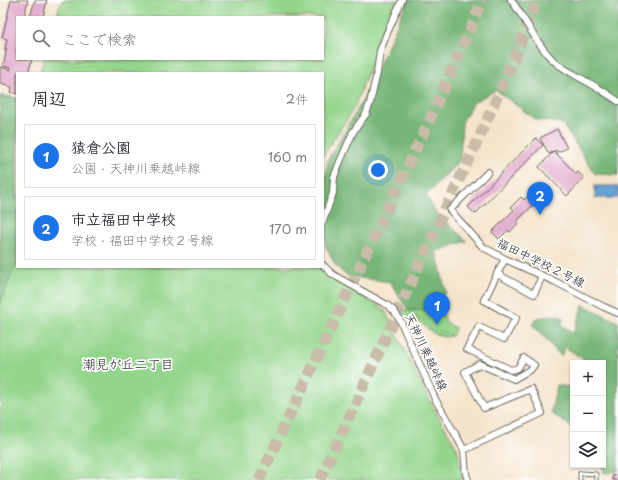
<!DOCTYPE html>
<html lang="ja">
<meta charset="utf-8">
<style>
:root{--surface:#fff;--page:#f7f7f7;--text:#2b2b33;--muted:#7c7c81;--line:#e1e1e2;--accent:#1a73e8}
body{margin:0;font-family:"Playpen Sans","Klee One",sans-serif;background:var(--page);color:var(--text)}
.controls{position:absolute;right:12px;bottom:12px;display:grid;overflow:hidden;border-radius:0px;box-shadow:0 1px 3px #0004}
.controls button{width:36px;height:36px;display:grid;place-items:center;padding:0;border:0;border-bottom:1px solid var(--line);background:var(--surface);color:var(--text);font:20px sans-serif}
.you{position:absolute;left:378px;top:170px;width:14px;height:14px;margin:-10px;border:3px solid #fff;border-radius:50%;background:#1a73e8;box-shadow:0 0 0 6px #1a73e833}
.badge{display:grid;place-items:center;width:26px;height:26px;border-radius:50%;background:var(--accent);color:#fff;font-size:13px;font-weight:700}
.pin{position:absolute;translate:-50% -33px;filter:drop-shadow(0 1px 2px #0008)}
.pin::after{content:'';position:absolute;top:21px;width:14px;height:12px;background:inherit;clip-path:polygon(0 0,100% 0,50% 100%)}
.list{margin:0;padding:0;list-style:none}
h2{display:flex;justify-content:space-between;align-items:center;height:52px;margin:0;padding:0 16px;font-size:17px}
h2 small{font-size:13px;font-weight:400;color:var(--muted)}
.list li{display:grid;grid-template-columns:26px 1fr auto;gap:12px;align-items:center;box-sizing:border-box;height:64px;margin:0 8px 8px;padding:0 8px;border:1px solid var(--line);border-radius:0px}
.list b{display:block;font-size:15px;white-space:nowrap}
.list p{margin:0;font-size:13px;white-space:nowrap;color:var(--muted)}
.list em{font-size:13px;font-style:normal;color:var(--muted)}
.icon{flex:none;width:22px;height:22px;fill:none;stroke:currentColor;stroke-width:2;stroke-linecap:round;stroke-linejoin:round}
.map{position:relative;flex:none;width:618px;height:480px;overflow:hidden}
.search{position:absolute;background:var(--surface);box-shadow:0 1px 3px #0004;left:16px;top:16px;width:308px;height:44px;display:flex;align-items:center;gap:10px;box-sizing:border-box;padding:0 14px;border-radius:0px;color:var(--muted);font-size:15px}
.panel{position:absolute;background:var(--surface);box-shadow:0 1px 3px #0004;left:16px;top:72px;width:308px;height:196px;border-radius:0px}
.map>svg:first-child{display:block}
.green{fill:#94d58c;stroke:#587854}
.forest{fill:#77b678;stroke:#4a694a}
.water{fill:#68a1d7;stroke:#425e7a}
.building{fill:#dfa3c8}
.lines{fill:none;stroke-linecap:round;stroke-linejoin:round}
.motorway-tunnel{stroke:#c9bca8;stroke-width:11;stroke-dasharray:11 5.5;stroke-linecap:butt}
.service-casing{stroke:#686259;stroke-width:5}
.minor-casing{stroke:#686259;stroke-width:8}
.path{stroke:#686259;stroke-width:1;stroke-dasharray:1 3;stroke-linecap:butt}
.service{stroke:#fff;stroke-width:3}
.minor{stroke:#fff;stroke-width:6}
.labels{text-anchor:middle;stroke-width:3.5;stroke-linejoin:round;paint-order:stroke}
.street-label{font-size:12px;fill:#1c1c1c;stroke:#fff}
.neighbourhood-label{font-size:13px;fill:#1c1c1c;stroke:#fff}
</style>
<div class="map">
<svg width="618" height="480" viewBox="0 0 618 480">
<rect width="100%" height="100%" fill="#fff"/>
<filter id="ink" filterUnits="userSpaceOnUse"><feTurbulence type="fractalNoise" baseFrequency=".025" numOctaves="2"/><feDisplacementMap in="SourceGraphic" scale="8" xChannelSelector="R" yChannelSelector="G"/><feConvolveMatrix kernelMatrix="1 2 1 2 8 2 1 2 1" color-interpolation-filters="sRGB"/></filter>
<filter id="wash" filterUnits="userSpaceOnUse"><feTurbulence type="fractalNoise" baseFrequency=".012" numOctaves="4" result="noise"/><feDisplacementMap in="SourceGraphic" scale="16" xChannelSelector="R" yChannelSelector="G"/><feGaussianBlur stdDeviation="0.9" result="paint"/><feColorMatrix in="noise" values="0 0 0 0 0 0 0 0 0 0 0 0 0 0 0 0 0 1.4 0 .05"/><feComposite in="paint" operator="in"/></filter>
<g filter="url(#wash)">
<rect width="100%" height="100%" fill="#f4e4cb"/>
<g class="green">
<path d="M63,0h335l-12,24 -32,84 -31,48v-83h-283l4,-14h279v-42h-266l2,-11z"/>
<path d="M0,96l17,2v169h303l38,27 26,15 50,100 23,39 6,32h-463z"/>
<path d="M395,309l13,1h19l16,3 3,9 9,6 -3,8 -8,1 -11,-4 -13,-11 -12,-5 -7,1z"/>
</g>
<g class="forest">
<path d="M408,0h210v175l-23,-1 -33,-51 -26,-3 -40,-30 -22,12 -12,20 -2,38 -34,36 10,17 31,28 -31,10 10,42 -12,7 9,13 -16,-3h-19l-18,-28 -43,-6 -12,-11 -9,-18 -3,-34v-16l5,-37 38,-65z"/>
<path d="M0,96l17,2v164l-17,41z"/>
<path d="M583,305l35,17v149l-14,2 -1,-5 -3,-3h3v-102h-14l-24,-16 -4,9 -29,-32 6,-6 17,-3 8,3 -1,7 11,9z"/>
<path d="M573,381v47l-22,-15 6,-28 11,2z"/>
</g>
<rect class="water" x="595" y="186" width="23" height="12"/>
<g id="blocks">
<g class="building">
<path d="M11,0h17l-4,17h-7v31l-1,4h1v7h15l-4,14h-11v21l-6,-2 1,-5 -12,-3v-17l11,3v-2l-8,-2 -1,-2 2,-1 2,-11 -1,-2 2,-1h-2l2,-10 -5,-1z"/>
<path d="M35,0h12l-4,17h-13z"/>
<path d="M557,129l10,19 -9,4 -2,-2 -7,4 -9,-16z"/>
<path d="M536,138l7,7 -68,69 -7,-7z"/>
<path d="M554,151l22,23 2,-2 6,6 -17,18 -28,-29z"/>
<path d="M540,184l7,7 -31,31 2,1 -8,9 -2,-2 -9,9 -7,-7 22,-22 -3,-3 10,-10 3,3z"/>
<path d="M618,474v6h-5l-1,-4z"/>
</g>
</g>
</g>
<g filter="url(#ink)">
<use href="#blocks" fill-opacity="0" stroke="#686259" stroke-width="1"/>
<g class="lines">
<g class="motorway-tunnel">
<path d="M259,480l171,-361 41,-91 11,-28"/>
<path d="M320,480l112,-243 46,-97 39,-88 20,-52"/>
</g>
<defs>
<path id="service" d="M580,480v-7l16,1v6"/>
<g id="minor">
<path d="M511,0c15,19 24,43 42,60 9,9 21,14 31,20 12,6 23,14 34,21"/>
<path d="M488,172l-38,38 33,37 22,12 51,23 48,25 14,6"/>
<path d="M323,221l10,-28 1,-16 5,-13 14,-32 13,-18 4,-11 7,-30 3,-22 7,-18 15,-33"/>
<path d="M505,259l-8,15 37,20 8,-18"/>
<path d="M323,265l8,8 6,4 50,28 7,6 6,9 35,79 18,31 11,20 2,24 2,6"/>
<path d="M464,450l78,-37 -11,-24 -47,19 -19,-36 15,-8 34,15 17,-10 3,-4 -10,-7 -6,10 -7,2 -44,-21 12,-22 25,12 12,-21 -32,-18 13,-26"/>
</g>
</defs>
<use href="#service" class="service-casing"/>
<use href="#minor" class="minor-casing"/>
<path class="path" d="M402,312c13,2 23,4 30,16l18,4 3,2"/>
<use href="#service" class="service"/>
<use href="#minor" class="minor"/>
</g>
</g>
<g class="labels">
<g class="street-label">
<text transform="translate(541 263) rotate(26)" y="4">福田中学校２号線</text>
<text transform="translate(426 352) rotate(65)" y="4">天神川乗越峠線</text>
</g>
<g class="neighbourhood-label">
<text x="128" y="369">潮見が丘二丁目</text>
</g>
</g>
</svg>
<div class="controls">
<button>+</button>
<button>−</button>
<button><svg class="icon" aria-label="layers" viewBox="0 0 24 24"><path d="M12 4l9 5-9 5-9-5zM3 14l9 5 9-5"/></svg></button>
</div>
<div class="you"></div>
<div class="pin badge" style="left:437px;top:325px">1</div>
<div class="pin badge" style="left:540px;top:215px">2</div>
<div class="search"><svg class="icon" aria-label="search" viewBox="0 0 24 24"><circle cx="10" cy="10" r="6"/><path d="M15 15l6 6"/></svg>ここで検索</div>
<section class="panel">
<h2>周辺<small>2件</small></h2>
<ul class="list">
<li><span class="badge">1</span><div><b>猿倉公園</b><p>公園 · 天神川乗越峠線</p></div><em>160 m</em></li>
<li><span class="badge">2</span><div><b>市立福田中学校</b><p>学校 · 福田中学校２号線</p></div><em>170 m</em></li>
</ul>
</section>
</div>
